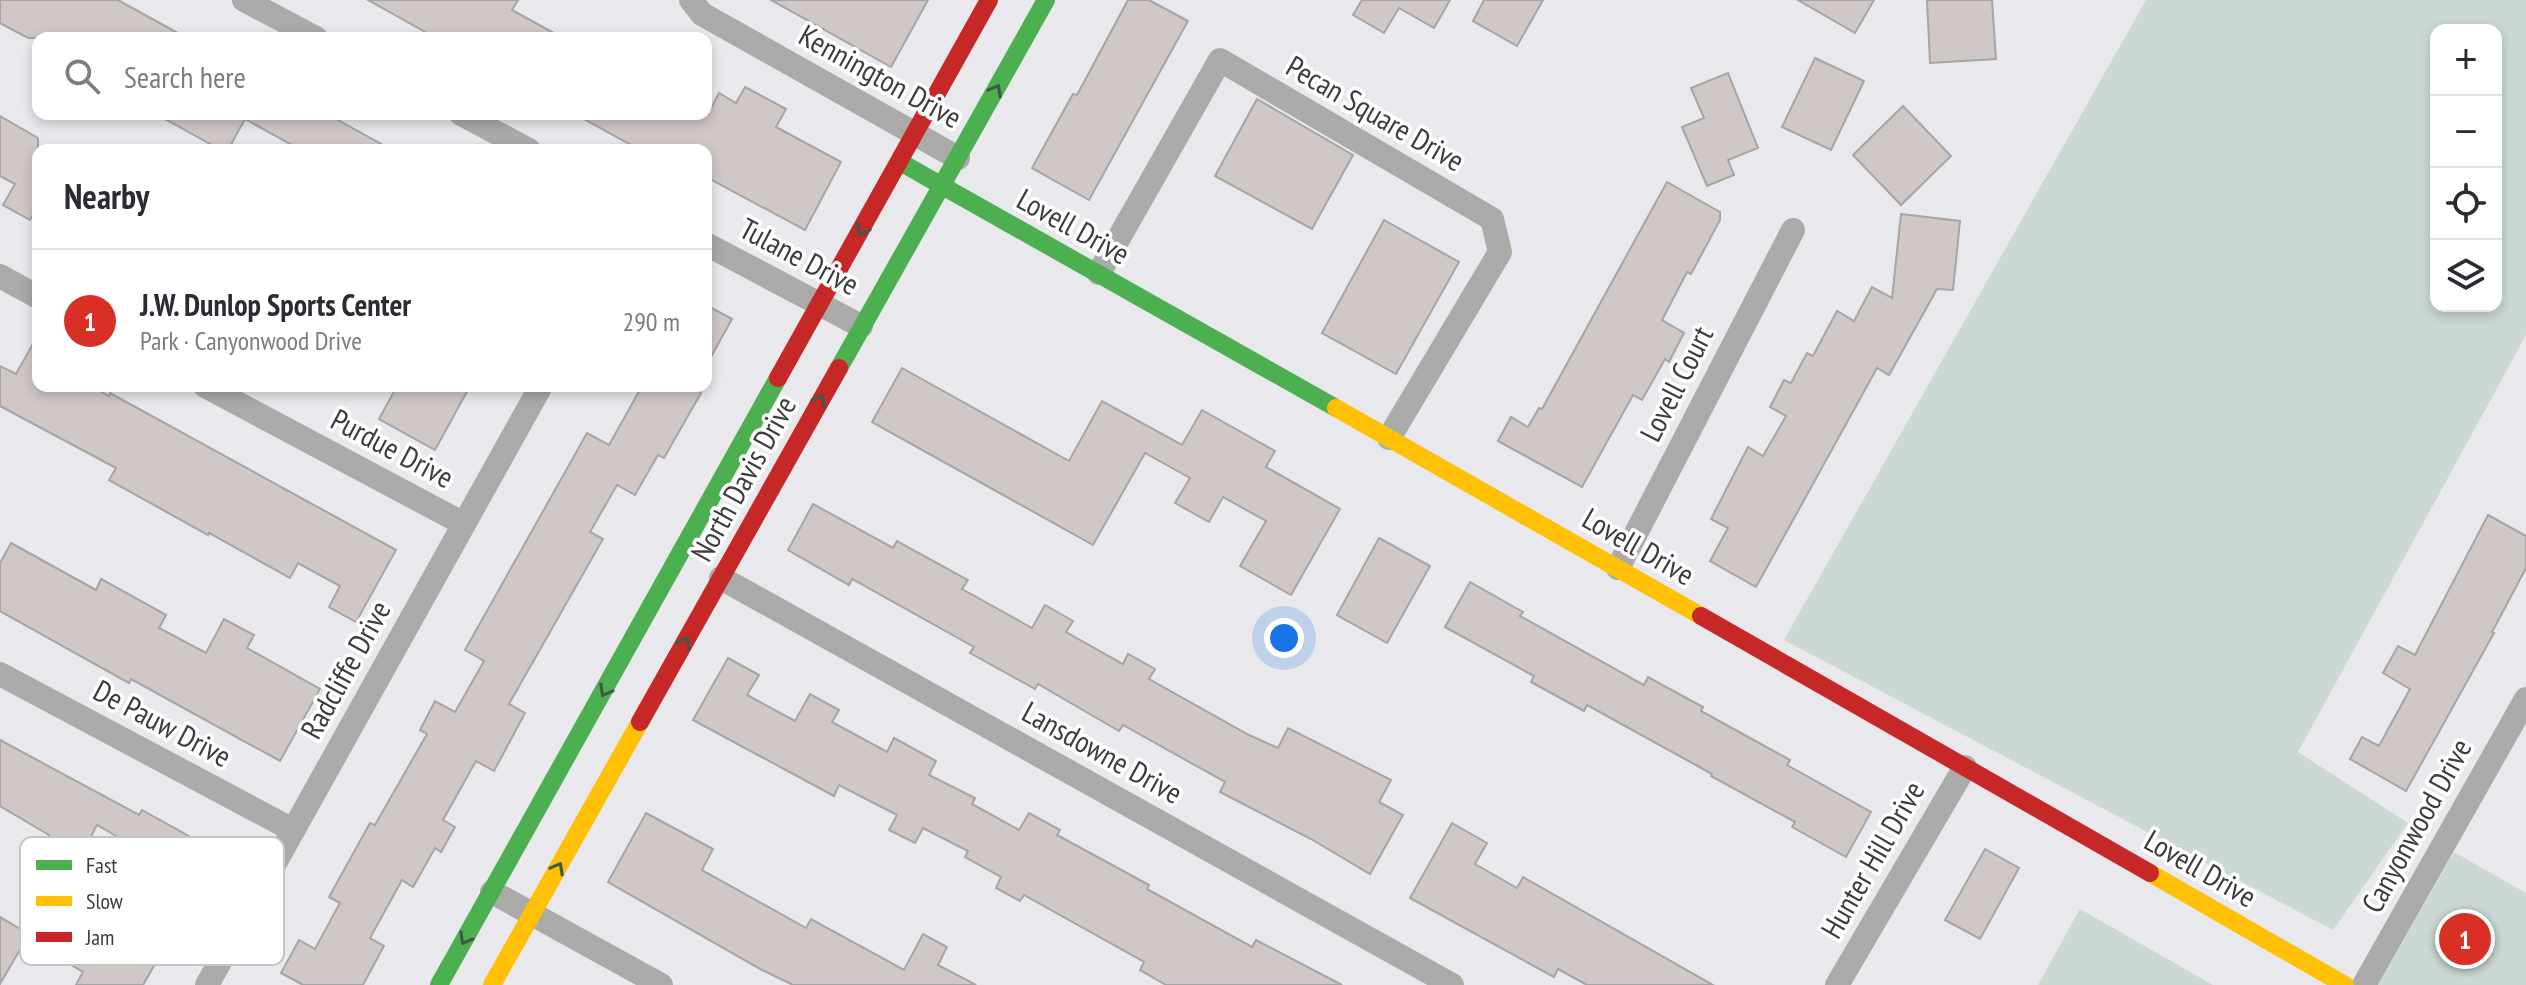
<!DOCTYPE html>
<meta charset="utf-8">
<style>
:root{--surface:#fff;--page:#f7f7f7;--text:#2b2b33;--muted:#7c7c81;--line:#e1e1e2;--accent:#d93025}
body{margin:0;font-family:"PT Sans Narrow",sans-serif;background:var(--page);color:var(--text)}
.controls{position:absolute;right:24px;top:24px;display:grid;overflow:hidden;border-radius:16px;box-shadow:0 4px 12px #0003}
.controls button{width:72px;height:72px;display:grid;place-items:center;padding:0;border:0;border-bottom:2px solid var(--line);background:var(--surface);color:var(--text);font:40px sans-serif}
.you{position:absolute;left:1284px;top:638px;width:28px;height:28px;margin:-20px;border:6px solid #fff;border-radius:50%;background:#1a73e8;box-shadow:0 0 0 12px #1a73e833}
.badge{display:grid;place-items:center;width:52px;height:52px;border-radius:50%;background:var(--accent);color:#fff;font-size:26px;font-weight:700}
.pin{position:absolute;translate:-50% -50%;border:4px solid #fff;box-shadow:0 2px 8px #0006}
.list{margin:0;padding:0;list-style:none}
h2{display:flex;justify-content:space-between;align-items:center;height:104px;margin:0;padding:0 32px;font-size:34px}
h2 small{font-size:26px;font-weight:400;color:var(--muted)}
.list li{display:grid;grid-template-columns:52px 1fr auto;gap:24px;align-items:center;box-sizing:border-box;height:144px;padding:0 32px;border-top:2px solid var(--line)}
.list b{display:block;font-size:30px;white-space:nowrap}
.list p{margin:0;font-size:26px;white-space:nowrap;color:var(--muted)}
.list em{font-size:26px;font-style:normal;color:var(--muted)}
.icon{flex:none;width:44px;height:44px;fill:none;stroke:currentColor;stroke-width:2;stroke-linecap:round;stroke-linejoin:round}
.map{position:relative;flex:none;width:2526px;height:985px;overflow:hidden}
.search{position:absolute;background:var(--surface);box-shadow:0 4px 12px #0003;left:32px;top:32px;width:680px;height:88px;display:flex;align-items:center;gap:20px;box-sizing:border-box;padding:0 28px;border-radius:16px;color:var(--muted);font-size:30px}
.panel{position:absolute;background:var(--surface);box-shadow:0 4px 12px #0003;left:32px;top:144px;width:680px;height:248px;border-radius:16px}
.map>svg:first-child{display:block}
.green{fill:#cbd9d2;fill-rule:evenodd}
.building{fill:#d0c7c7;stroke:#a6a4a5;stroke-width:2}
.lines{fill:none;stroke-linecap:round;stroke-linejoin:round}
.street{stroke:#aaaaa9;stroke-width:24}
.fast{stroke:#4caf50;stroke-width:18}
.slow{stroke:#ffc107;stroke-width:18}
.jam{stroke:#c62828;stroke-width:18}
.oneway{stroke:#415943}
.labels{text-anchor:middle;stroke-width:7;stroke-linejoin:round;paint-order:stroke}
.street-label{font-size:30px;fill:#3d3c3f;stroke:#fff}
.key{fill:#fff;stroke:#c5c4c5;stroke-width:2}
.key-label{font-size:22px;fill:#3d3c3f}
</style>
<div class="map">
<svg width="2526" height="985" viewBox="0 0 2526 985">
<rect width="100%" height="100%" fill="#e9e8ec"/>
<g class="green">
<path d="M2146,0h380v335l-228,417 110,71 -75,107 -549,-290zM2436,30h60v276h-60z"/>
<path d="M2454,852l72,41v92h-148z"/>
<path d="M2080,909l133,76h-175z"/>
</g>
<g class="building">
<path d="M0,0h118l69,38h-159l-28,-15z"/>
<path d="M368,0h150l-6,10 51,28h-127z"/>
<path d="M771,0h157l-37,67z"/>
<path d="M1128,0h21l39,21 -99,179 -57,-32 41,-74 4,1z"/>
<path d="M1362,0h88l-16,28 -35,-20 -15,25 -31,-18z"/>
<path d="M1484,0h59l-26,46 -44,-25z"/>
<path d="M1798,0h76l-19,33z"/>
<path d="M1927,0h65l4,59 -66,4z"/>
<path d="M1815,58l49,23 -33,69 -49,-23z"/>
<path d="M1728,73l30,75 -30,12 6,15 -27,11 -25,-59 22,-9 -13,-30z"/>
<path d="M745,87l41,22 -10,18 65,35 -36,68 -99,-53v-27h-66l-65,-36h133l11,-21 17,10z"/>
<path d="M1257,99l96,56 -41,74 -97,-53z"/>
<path d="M1903,106l48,50 -50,49 -48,-50z"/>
<path d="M156,114h171l65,36h-91l-56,-31 -17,31h-7z"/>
<path d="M0,116l38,22v68l-8,14 -27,-15 12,-21 -15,-8z"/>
<path d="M1667,182l53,30v8l-29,54 -4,-2 -25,48 22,13 -15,29 -4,-3 -23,41 -9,-5 -51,92 -84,-46 13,-24 17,10 11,-19 3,1z"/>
<path d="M1901,214l59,7 -7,69 -16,-1 -48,86 -12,-7 -121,219 -46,-26 18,-33 -17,-9 37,-72 15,9 23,-40 -16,-9 14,-27 7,3 16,-30 6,3 24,-45 17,10 18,-34 20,11z"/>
<path d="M1384,220l75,42 -63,112 -74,-41z"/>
<path d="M706,305l26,14 -26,47z"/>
<path d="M38,335v51h53l18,10 1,-3 286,157 -40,72 -27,-15 11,-21 -42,-23 -8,15 -81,-45 -1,2 -99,-55 7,-12 -116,-62v-40l16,8z"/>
<path d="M902,368l167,93 33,-60 80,44 20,-35 73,41 -9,16 74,42 -49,86 -51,-29 26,-45 -43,-24 -14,25 -34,-19 15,-25 -45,-25 -52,92 -221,-123z"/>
<path d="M397,386h73l-35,64 -56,-31z"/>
<path d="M642,386h47l12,7 -37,65 -6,-3 -23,40 -18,-10 -27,47 13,7 -94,165 16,9 -31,58 -18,-10 -33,59 12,7 -14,25 -6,-4 -22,39 -11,-7 -32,58 14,8 -21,39h-60l-22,-12 18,-33 16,9 25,-46 -11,-6 41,-74 5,2 52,-91 -7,-4 15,-29 20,11 29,-51 -19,-11 122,-217 22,12z"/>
<path d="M813,504l80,44 4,-7 71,39 -6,9 70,39 13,-23 28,16 -7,11 57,32 5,-10 27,15 -6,10 100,56 29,13 10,-20 103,52 -12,22 24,13 -33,59 -59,-35 -91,-47 5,-10 -102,-57 -4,6 -81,-47 -3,5 -65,-36 4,-6 -122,-68 -3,6 -61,-35z"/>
<path d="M2488,515l38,21v32l-34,64 2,1 -88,158 -56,-32 12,-22 17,9 31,-57 -27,-16 15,-27 17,9z"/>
<path d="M1379,538l51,28 -43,77 -50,-28z"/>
<path d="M11,543l85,47 5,-11 65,36 -7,13 47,25 18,-34 30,16 -7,13 73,41 -40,72 -149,-82 -2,4 -129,-72v-48z"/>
<path d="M1470,582l53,30 -3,4 124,69 4,-8 55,30 -2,4 89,49 -3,5 84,47 -25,45 -54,-30 3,-5 -84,-46 1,-2 -125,-69 -3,6 -53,-29 3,-6 -89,-49z"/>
<path d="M728,658l31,17 -12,20 48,26 15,-27 29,16 -7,12 55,30 7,-14 42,23 -7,14 46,23 -3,6 47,26 10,-17 31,17 -3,5 92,50 -2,4 105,58 4,-7 86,45h-176l-26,-15 4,-8 -120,-67 -4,6 -24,-13 5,-11 -36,-20 3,-6 -45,-23 -8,15 -26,-13 8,-15 -58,-30 -5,11 -141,-76z"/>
<path d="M0,740l139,75 3,-5 70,39 -43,79 5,3 -31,54h-67l7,-13 -26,-15 16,-28 30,17 33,-60 -12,-7 16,-29 -43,-25 -28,53 -34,-18 14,-25 -49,-29z"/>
<path d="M646,813l67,36 -11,21 104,58 5,-9 93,51 19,-36 24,13 -9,18 38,20h-183l-31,-15 -154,-88z"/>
<path d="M1452,823l35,20 -12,21 42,24 6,-11 190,108h-126l-29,-16 -4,8 -144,-79z"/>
<path d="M1985,849l34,19 -39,71 -35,-19z"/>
<path d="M0,917l29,17 -29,50z"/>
</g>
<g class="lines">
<g class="street">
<path d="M244,0l72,38"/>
<path d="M691,0l11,14 256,144"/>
<path d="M461,114l68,36"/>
<path d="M706,244l155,82"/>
<path d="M1099,273l121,-213 272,159 8,33 -111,186"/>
<path d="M0,276l38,21"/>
<path d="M205,386l259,138"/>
<path d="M1618,568l175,-338"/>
<path d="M721,578l731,407"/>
<path d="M0,674l293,156"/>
<path d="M492,892l169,93"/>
<path d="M207,985l334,-599"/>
<path d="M1837,985l128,-218"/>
<path d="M2364,985l162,-286"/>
</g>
<g class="fast">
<path d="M900,162l436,246"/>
<path d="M839,368l207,-368"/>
<path d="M439,985l339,-607"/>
</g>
<g class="slow">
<path d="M1336,408l365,208"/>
<path d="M2150,873l195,112"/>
<path d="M492,985l148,-263"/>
</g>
<g class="jam">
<path d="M778,378l211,-378"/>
<path d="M1701,616l449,257"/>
<path d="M640,722l199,-354"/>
</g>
</g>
<defs><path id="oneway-chevron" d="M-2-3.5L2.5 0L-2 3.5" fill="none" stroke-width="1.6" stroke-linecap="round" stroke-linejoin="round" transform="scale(2)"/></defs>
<g class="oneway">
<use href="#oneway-chevron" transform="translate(996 90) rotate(-61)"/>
<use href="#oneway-chevron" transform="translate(862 230) rotate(119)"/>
<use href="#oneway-chevron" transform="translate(820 400) rotate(-61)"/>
<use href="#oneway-chevron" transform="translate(685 642) rotate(-61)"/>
<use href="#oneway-chevron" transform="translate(605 691) rotate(119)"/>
<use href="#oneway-chevron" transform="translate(558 868) rotate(-61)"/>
<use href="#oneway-chevron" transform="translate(465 939) rotate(120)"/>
</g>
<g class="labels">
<g class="street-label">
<text transform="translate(880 77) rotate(29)" y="10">Kennington Drive</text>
<text transform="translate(1375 114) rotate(30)" y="10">Pecan Square Drive</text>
<text transform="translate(1073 227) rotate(29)" y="10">Lovell Drive</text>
<text transform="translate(799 257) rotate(28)" y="10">Tulane Drive</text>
<text transform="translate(1677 384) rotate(-63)" y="10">Lovell Court</text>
<text transform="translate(392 449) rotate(28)" y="10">Purdue Drive</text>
<text transform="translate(744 479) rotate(-61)" y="10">North Davis Drive</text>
<text transform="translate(1638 547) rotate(30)" y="10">Lovell Drive</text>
<text transform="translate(346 670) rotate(-61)" y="10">Radcliffe Drive</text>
<text transform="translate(162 724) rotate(28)" y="10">De Pauw Drive</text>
<text transform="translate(1102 753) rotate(29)" y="10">Lansdowne Drive</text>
<text transform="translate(2417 826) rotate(-61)" y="10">Canyonwood Drive</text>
<text transform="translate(1873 860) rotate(-60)" y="10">Hunter Hill Drive</text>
<text transform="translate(2200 869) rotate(30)" y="10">Lovell Drive</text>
</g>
</g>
<rect x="20" y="837" width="264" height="128" rx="12" class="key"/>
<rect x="36" y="860" width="36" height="10" fill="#4caf50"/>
<rect x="36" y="896" width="36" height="10" fill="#ffc107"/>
<rect x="36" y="932" width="36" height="10" fill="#c62828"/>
<g class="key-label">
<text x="86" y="873">Fast</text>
<text x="86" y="909">Slow</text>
<text x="86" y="945">Jam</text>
</g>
</svg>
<div class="controls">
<button>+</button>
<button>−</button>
<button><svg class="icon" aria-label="locate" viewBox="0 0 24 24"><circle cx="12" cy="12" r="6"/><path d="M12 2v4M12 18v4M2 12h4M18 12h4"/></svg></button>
<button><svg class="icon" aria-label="layers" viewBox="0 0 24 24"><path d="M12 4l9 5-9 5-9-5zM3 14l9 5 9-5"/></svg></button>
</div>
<div class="you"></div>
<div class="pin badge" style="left:2465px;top:939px">1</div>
<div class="search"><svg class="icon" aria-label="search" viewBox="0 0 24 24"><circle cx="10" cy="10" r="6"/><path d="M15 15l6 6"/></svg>Search here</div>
<section class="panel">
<h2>Nearby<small></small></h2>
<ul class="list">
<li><span class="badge">1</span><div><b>J.W. Dunlop Sports Center</b><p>Park · Canyonwood Drive</p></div><em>290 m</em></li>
</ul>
</section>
</div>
